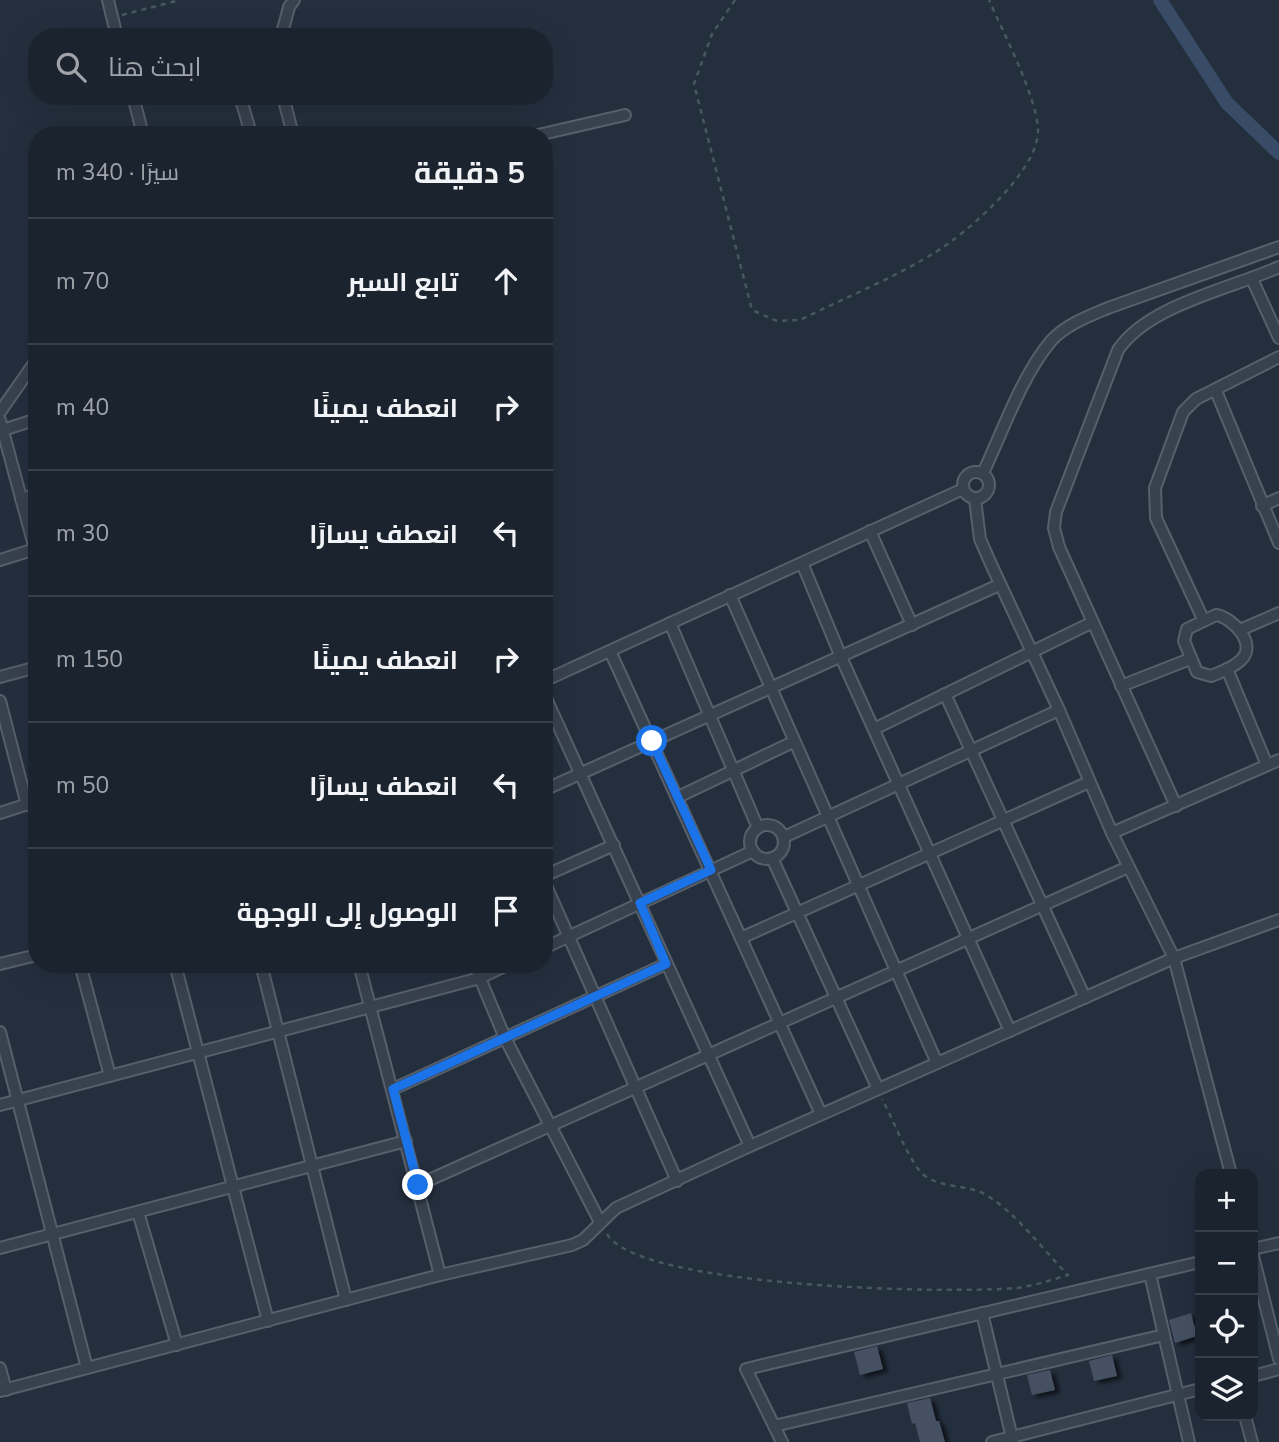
<!DOCTYPE html>
<html lang="ar">
<meta charset="utf-8">
<style>
:root{--surface:#1b232e;--page:#242b36;--text:#f1f3f6;--muted:#a0a4aa;--line:#39404a}
body{margin:0;font-family:"Nunito Sans",Cairo,sans-serif;background:var(--page);color:var(--text);direction:rtl}
.controls{position:absolute;right:21px;bottom:21px;display:grid;overflow:hidden;border-radius:14px;box-shadow:0 7px 28px #0002}
.controls button{width:63px;height:63px;display:grid;place-items:center;padding:0;border:0;border-bottom:2px solid var(--line);background:var(--surface);color:var(--text);font:35px sans-serif}
.stop{position:absolute;width:21px;height:21px;margin:-16px;border:5px solid #1a73e8;border-radius:50%;background:#fff}
.stop.end{background:#1a73e8;border-color:#fff;box-shadow:0 2px 7px #0008}
.list{margin:0;padding:0;list-style:none}
h2{display:flex;justify-content:space-between;align-items:center;height:91px;margin:0;padding:0 28px;font-size:30px}
h2 small{font-size:23px;font-weight:400;color:var(--muted)}
.list li{display:grid;grid-template-columns:46px 1fr auto;gap:21px;align-items:center;box-sizing:border-box;height:126px;padding:0 28px;border-top:2px solid var(--line)}
.list b{display:block;font-size:26px;white-space:nowrap}
.list em{font-size:23px;font-style:normal;color:var(--muted)}
.icon{flex:none;width:38px;height:38px;fill:none;stroke:currentColor;stroke-width:2;stroke-linecap:round;stroke-linejoin:round}
.map{position:relative;flex:none;width:1279px;height:1442px;overflow:hidden;direction:ltr}
.search{position:absolute;background:var(--surface);box-shadow:0 7px 28px #0002;left:28px;top:28px;width:525px;height:77px;display:flex;align-items:center;gap:18px;box-sizing:border-box;padding:0 24px;border-radius:28px;color:var(--muted);font-size:26px}
.panel{position:absolute;background:var(--surface);box-shadow:0 7px 28px #0002;left:28px;top:126px;width:525px;height:847px;border-radius:28px;direction:rtl}
.map>svg:first-child{display:block}
.lines{fill:none;stroke-linecap:round;stroke-linejoin:round}
.canal{stroke:#394c67;stroke-width:14}
.building{fill:#455162;filter:url(#shadow)}
.street-casing{stroke:#565f6c;stroke-width:14}
.path{stroke:#44595c;stroke-width:2.5;stroke-dasharray:5 5;stroke-linecap:butt}
.street{stroke:#38414e;stroke-width:10}
.route{stroke:#1a73e8;stroke-width:9}
</style>
<div class="map">
<svg width="1279" height="1442" viewBox="0 0 1279 1442">
<defs>
<filter id="shadow"><feDropShadow dx="5" dy="3" stdDeviation="2" flood-color="#0009"/></filter>
</defs>
<rect width="100%" height="100%" fill="#242f3e"/>
<g class="lines">
<path class="canal" d="M1160,0l67,103 52,50"/>
</g>
<g class="building">
<path d="M1191,1313l6,23 -22,7 -6,-23z"/>
<path d="M877,1346l6,23 -23,6 -6,-23z"/>
<path d="M1112,1355l5,21 -23,5 -5,-20z"/>
<path d="M1050,1370l5,20 -23,5 -5,-20z"/>
<path d="M930,1398l6,23h3l6,21h-25l-5,-19 -3,1 -5,-21z"/>
</g>
<g class="lines">
<defs>
<g id="street">
<path d="M108,0l9,37"/>
<path d="M281,37l8,-30 5,-7"/>
<path d="M133,96l10,39"/>
<path d="M240,96l11,38"/>
<path d="M283,96l10,39"/>
<path d="M538,135l87,-20"/>
<path d="M1252,279l27,59"/>
<path d="M1216,391l63,152"/>
<path d="M0,412l37,-53"/>
<path d="M0,420l37,137"/>
<path d="M3,430l34,-11"/>
<circle cx="976" cy="485" r="13"/>
<path d="M983,473c19,-40 39,-98 68,-132 14,-16 38,-25 57,-33l171,-61"/>
<path d="M21,499l16,-5"/>
<path d="M975,499l5,40 10,23 69,148 53,123"/>
<path d="M1262,506l17,-8"/>
<path d="M870,531l42,94"/>
<path d="M0,560l35,-11"/>
<path d="M802,563l39,94 169,374"/>
<path d="M730,595l207,468"/>
<path d="M1216,615c16,2 42,29 25,45 -8,8 -20,12 -30,16l-14,-4 -13,-31 3,-12z"/>
<path d="M1203,619l-47,-101 -1,-30 28,-76 13,-13 83,-42"/>
<path d="M670,623l88,205"/>
<path d="M1240,630l39,-17"/>
<path d="M610,651l211,463"/>
<path d="M1227,669l40,96"/>
<path d="M0,677l37,-10"/>
<path d="M544,681l419,-192"/>
<path d="M1121,686l69,-27"/>
<path d="M544,694l206,452"/>
<path d="M945,694l140,304"/>
<path d="M0,701l27,104"/>
<path d="M874,729l219,-107"/>
<path d="M544,790l455,-205"/>
<path d="M678,797l115,-55"/>
<path d="M1176,806l-117,-259 -5,-19 2,-16 62,-162c30,-45 112,-61 161,-83"/>
<path d="M0,813l37,-12"/>
<circle cx="767" cy="842" r="17"/>
<path d="M784,837l275,-127"/>
<path d="M772,858l106,231"/>
<path d="M544,876l70,-31"/>
<path d="M544,881l133,300"/>
<path d="M741,938l348,-156"/>
<path d="M544,948l209,-97"/>
<path d="M0,964l37,-9"/>
<path d="M80,964l30,112"/>
<path d="M175,964l93,357"/>
<path d="M261,964l85,336"/>
<path d="M359,964l81,311"/>
<path d="M474,964l31,74 95,184"/>
<path d="M0,1032l87,336"/>
<path d="M393,1089l273,-125"/>
<path d="M0,1105l480,-127 29,-14"/>
<path d="M1231,1174l-57,-216 -62,-125 167,-73"/>
<path d="M418,1185l710,-318"/>
<path d="M138,1212l39,133"/>
<path d="M0,1248l406,-107"/>
<path d="M1253,1249l26,-6"/>
<path d="M1253,1256l26,103"/>
<path d="M1150,1274l14,61"/>
<path d="M982,1313l31,129"/>
<path d="M0,1368l6,22"/>
<path d="M1253,1376l26,-7"/>
<path d="M0,1391l440,-116 132,-30 11,-5 33,-32 134,-62 424,-188 105,-38"/>
<path d="M1245,1416l7,26"/>
<path d="M774,1426l390,-91 25,107"/>
<path d="M782,1442l-36,-73 454,-107"/>
<path d="M992,1442l208,-53"/>
</g>
</defs>
<use href="#street" class="street-casing"/>
<g class="path">
<path d="M735,0l-23,34 -18,50 58,226 25,11 23,-1c44,-22 92,-41 134,-67 33,-20 105,-82 104,-123 -1,-33 -35,-98 -49,-130"/>
<path d="M122,15l58,-15"/>
<path d="M607,1234c31,54 344,60 409,54 17,-2 35,-8 52,-13 -26,-26 -49,-59 -80,-79 -19,-13 -54,-6 -69,-26 -15,-20 -25,-49 -37,-71"/>
</g>
<use href="#street" class="street"/>
</g>
<g class="lines">
<path class="route" d="M418,1185l-25,-96 273,-125 -26,-61 71,-33 -59,-129"/>
</g>
</svg>
<div class="controls">
<button>+</button>
<button>−</button>
<button><svg class="icon" aria-label="locate" viewBox="0 0 24 24"><circle cx="12" cy="12" r="6"/><path d="M12 2v4M12 18v4M2 12h4M18 12h4"/></svg></button>
<button><svg class="icon" aria-label="layers" viewBox="0 0 24 24"><path d="M12 4l9 5-9 5-9-5zM3 14l9 5 9-5"/></svg></button>
</div>
<div class="stop" style="left:652px;top:741px"></div>
<div class="stop end" style="left:418px;top:1185px"></div>
<div class="search"><svg class="icon" aria-label="search" viewBox="0 0 24 24"><circle cx="10" cy="10" r="6"/><path d="M15 15l6 6"/></svg>ابحث هنا</div>
<section class="panel">
<h2>5 دقيقة<small>سيرًا · 340 m</small></h2>
<ul class="list">
<li><svg class="icon" aria-label="ahead" viewBox="0 0 24 24"><path d="M12 20V5M6 11l6-6 6 6"/></svg><div><b>تابع السير</b></div><em>70 m</em></li>
<li><svg class="icon" aria-label="right" viewBox="0 0 24 24"><path d="M7 20v-9h11M14 6l5 5-5 5"/></svg><div><b>انعطف يمينًا</b></div><em>40 m</em></li>
<li><svg class="icon" aria-label="left" viewBox="0 0 24 24"><path d="M17 20v-9H6M10 6l-5 5 5 5"/></svg><div><b>انعطف يسارًا</b></div><em>30 m</em></li>
<li><svg class="icon" aria-label="right" viewBox="0 0 24 24"><path d="M7 20v-9h11M14 6l5 5-5 5"/></svg><div><b>انعطف يمينًا</b></div><em>150 m</em></li>
<li><svg class="icon" aria-label="left" viewBox="0 0 24 24"><path d="M17 20v-9H6M10 6l-5 5 5 5"/></svg><div><b>انعطف يسارًا</b></div><em>50 m</em></li>
<li><svg class="icon" aria-label="arrive" viewBox="0 0 24 24"><path d="M6 21V4h12l-3 4 3 4H6"/></svg><div><b>الوصول إلى الوجهة</b></div></li>
</ul>
</section>
</div>
